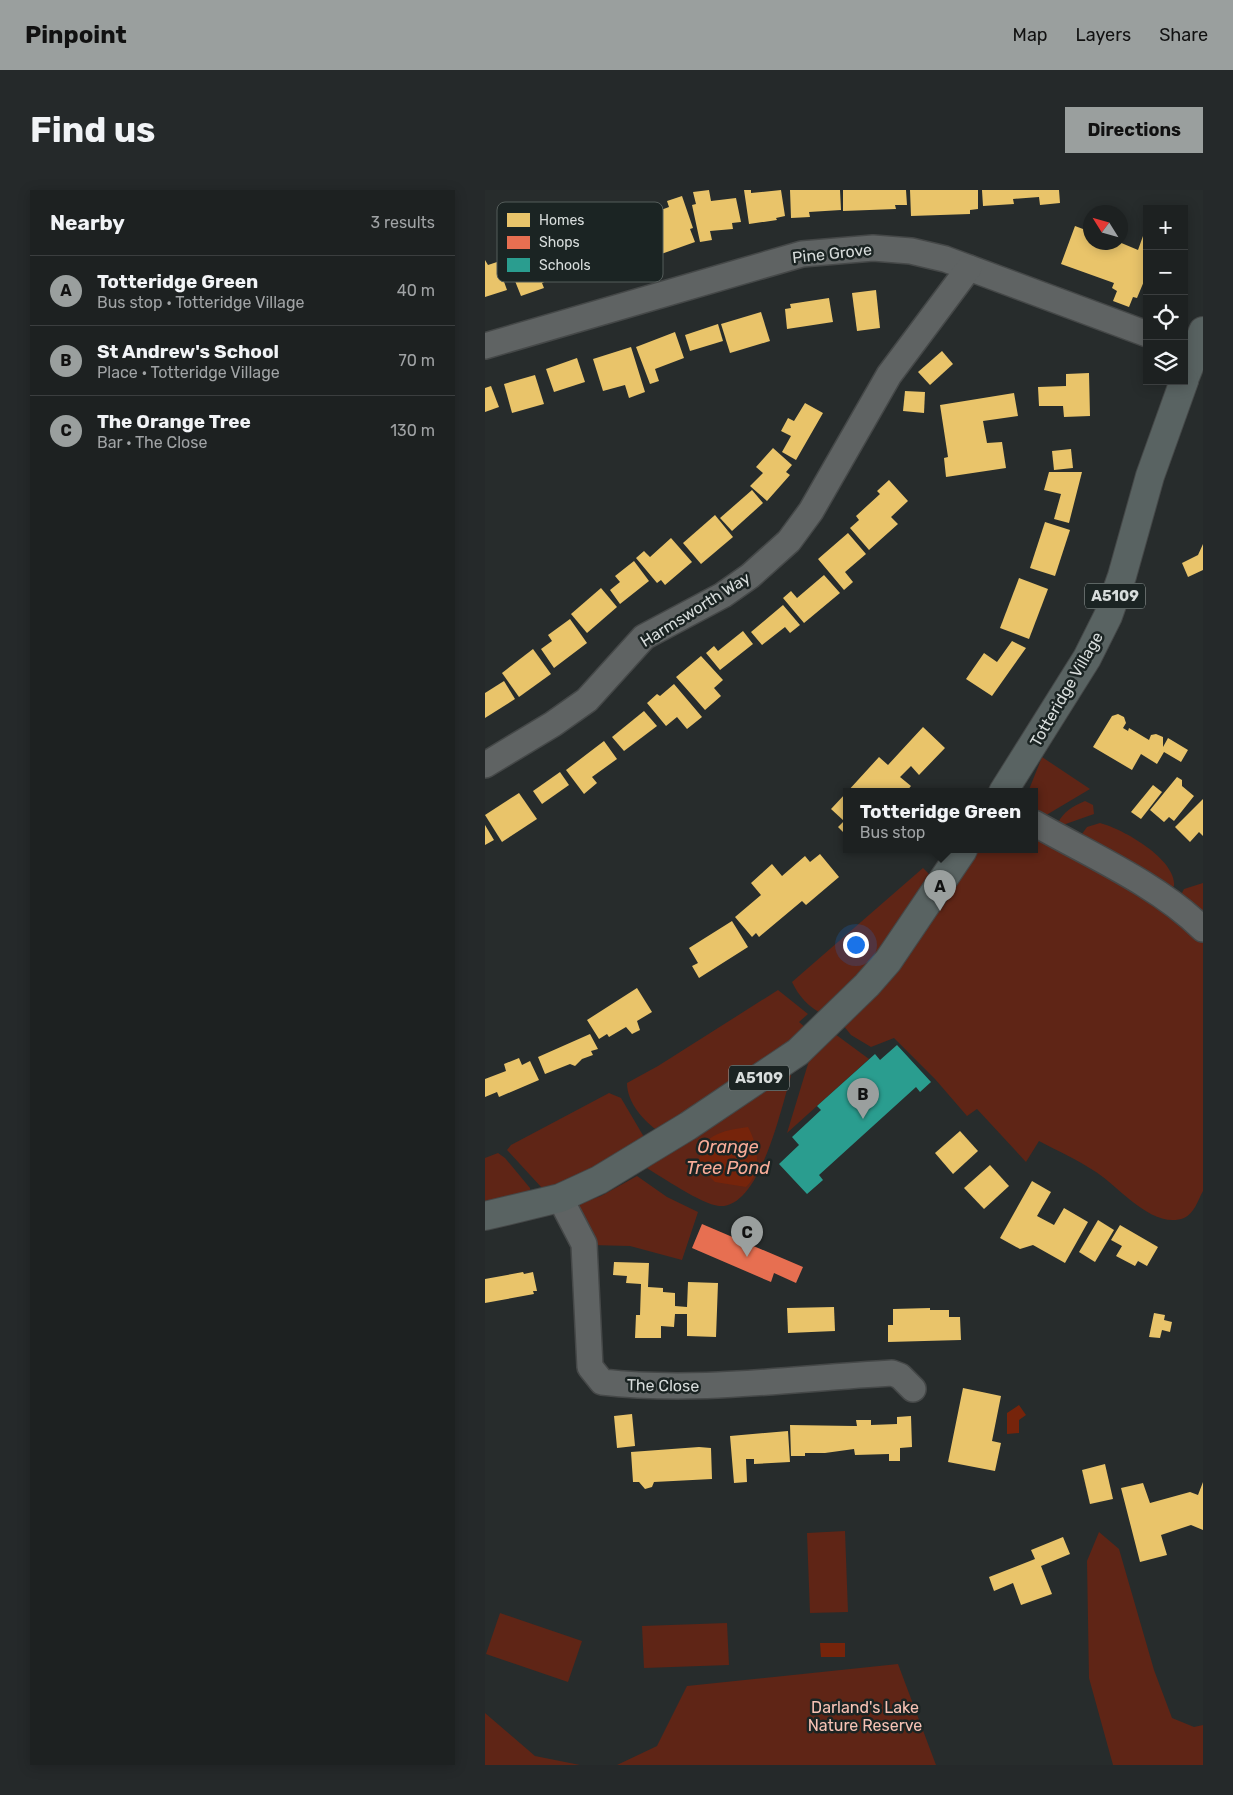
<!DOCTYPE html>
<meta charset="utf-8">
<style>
:root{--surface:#1d2121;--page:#25292a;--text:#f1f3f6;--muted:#a0a3a5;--line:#3b3e3f;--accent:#9a9f9e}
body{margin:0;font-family:Rubik,sans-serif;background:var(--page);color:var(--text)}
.controls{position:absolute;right:15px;top:15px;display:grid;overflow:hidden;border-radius:0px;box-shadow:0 2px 12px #0003}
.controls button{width:45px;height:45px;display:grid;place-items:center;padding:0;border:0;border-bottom:1px solid var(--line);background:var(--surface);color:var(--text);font:25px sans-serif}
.compass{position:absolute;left:598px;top:15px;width:45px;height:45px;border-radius:50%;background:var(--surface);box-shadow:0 2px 12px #0003;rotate:307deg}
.you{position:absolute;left:370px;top:754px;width:18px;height:18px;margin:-12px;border:4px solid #fff;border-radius:50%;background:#1a73e8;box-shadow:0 0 0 8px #1a73e833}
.badge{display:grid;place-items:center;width:32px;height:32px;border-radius:50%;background:var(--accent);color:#111;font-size:16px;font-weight:700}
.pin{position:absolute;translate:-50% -41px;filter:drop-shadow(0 1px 2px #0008)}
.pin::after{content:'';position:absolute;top:26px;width:18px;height:15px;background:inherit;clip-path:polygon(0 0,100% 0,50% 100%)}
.popup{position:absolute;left:358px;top:598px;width:195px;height:65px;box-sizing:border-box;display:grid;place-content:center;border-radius:0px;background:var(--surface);filter:drop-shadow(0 1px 4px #0005);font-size:16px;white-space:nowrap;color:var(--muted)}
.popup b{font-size:19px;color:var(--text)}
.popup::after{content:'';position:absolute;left:50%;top:100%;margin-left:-10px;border:10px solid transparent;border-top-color:var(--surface)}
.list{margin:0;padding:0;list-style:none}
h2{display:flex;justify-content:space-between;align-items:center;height:65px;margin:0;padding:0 20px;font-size:21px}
h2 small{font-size:16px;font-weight:400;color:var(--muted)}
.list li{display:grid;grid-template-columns:32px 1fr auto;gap:15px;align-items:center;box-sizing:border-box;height:70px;padding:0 20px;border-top:1px solid var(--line)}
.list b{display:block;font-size:19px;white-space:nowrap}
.list p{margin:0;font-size:16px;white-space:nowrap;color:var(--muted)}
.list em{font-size:16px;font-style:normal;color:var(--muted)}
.icon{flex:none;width:28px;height:28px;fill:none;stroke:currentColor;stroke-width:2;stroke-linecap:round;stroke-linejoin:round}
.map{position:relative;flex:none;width:718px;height:1575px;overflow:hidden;border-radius:0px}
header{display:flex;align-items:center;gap:30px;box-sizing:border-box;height:70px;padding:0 25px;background:var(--accent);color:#111}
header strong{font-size:24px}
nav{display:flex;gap:28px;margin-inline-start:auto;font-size:18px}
.intro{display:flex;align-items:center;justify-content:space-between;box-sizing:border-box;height:120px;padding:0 30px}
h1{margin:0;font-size:35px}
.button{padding:12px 22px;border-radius:0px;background:var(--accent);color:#111;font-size:18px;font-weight:700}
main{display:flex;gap:30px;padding:0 30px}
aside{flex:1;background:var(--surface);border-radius:0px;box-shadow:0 2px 12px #0003}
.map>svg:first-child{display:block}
.green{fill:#5f2516}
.water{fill:#76240b}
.homes{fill:#e9c46a}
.shops{fill:#e76f51}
.schools{fill:#2a9d8f}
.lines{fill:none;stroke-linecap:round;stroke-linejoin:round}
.minor-casing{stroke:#454848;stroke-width:28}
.major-casing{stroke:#454848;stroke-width:30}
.minor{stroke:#5f6363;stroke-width:25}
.major{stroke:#596362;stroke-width:28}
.labels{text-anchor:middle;stroke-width:5;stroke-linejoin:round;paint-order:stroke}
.shield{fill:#1b2423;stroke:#9fa6a4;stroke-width:1}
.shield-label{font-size:15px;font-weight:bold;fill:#d8dddc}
.street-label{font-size:16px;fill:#d8dddc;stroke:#1b2423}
.park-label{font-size:16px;fill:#f7c2b4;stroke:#1b2423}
.water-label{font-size:18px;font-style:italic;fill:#f9ac98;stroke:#1b2423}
.key{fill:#1b2423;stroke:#545c5a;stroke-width:1}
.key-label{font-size:14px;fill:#d8dddc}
</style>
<header>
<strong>Pinpoint</strong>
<nav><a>Map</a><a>Layers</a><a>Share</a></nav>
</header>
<div class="intro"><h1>Find us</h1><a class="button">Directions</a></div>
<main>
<aside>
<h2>Nearby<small>3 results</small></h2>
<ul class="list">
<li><span class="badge">A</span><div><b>Totteridge Green</b><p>Bus stop · Totteridge Village</p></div><em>40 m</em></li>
<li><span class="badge">B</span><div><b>St Andrew's School</b><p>Place · Totteridge Village</p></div><em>70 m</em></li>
<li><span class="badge">C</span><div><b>The Orange Tree</b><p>Bar · The Close</p></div><em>130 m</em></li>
</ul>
</aside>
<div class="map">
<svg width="718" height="1575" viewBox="0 0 718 1575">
<rect width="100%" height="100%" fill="#272c2c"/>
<g class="green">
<path d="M557,567l48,32 -47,28 -9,-5v-20h-6z"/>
<path d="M600,611l8,4 1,9 -34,12 -2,-3c5,-11 15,-17 27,-22z"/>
<path d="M615,633c23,6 76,36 74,63l-4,4 -87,-51 -1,-5 5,-7z"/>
<path d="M549,641l141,84 28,22v254c-5,9 -9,23 -19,27 -31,12 -65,-31 -88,-46 -18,-12 -38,-21 -57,-31l-13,21 -49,-53 -10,7 -32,-37 -41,-41 -23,9 -20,-12 -8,-10 77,-92 59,-83h55z"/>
<path d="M438,678l8,8 -36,58 -72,80c-14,-6 -25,-19 -31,-32z"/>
<path d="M718,693v36l-22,-24 3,-6z"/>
<path d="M293,800l30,24 -9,8 7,6 -23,20 -124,84c-15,-11 -32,-29 -32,-49l31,-17z"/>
<path d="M350,844l34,25 -82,74 24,-79z"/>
<path d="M304,879l2,7c-10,32 -31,133 -72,130 -18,-2 -57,-29 -74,-39z"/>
<path d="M124,903l12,5 23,39 -39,27 -56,26 -7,-2 -35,-38 4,-5z"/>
<path d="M13,963l7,5 25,30v6l-45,13v-49z"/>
<path d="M152,986l30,21 31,15 -16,48 -52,-14 -40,-1 -20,-38 31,-11z"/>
<path d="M360,1341l3,81 -38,1 -3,-80z"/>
<path d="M614,1342l20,17 35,121 18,48 22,9 9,-2v40h-90l-24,-87 -2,-117z"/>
<path d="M15,1423l82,28 -14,41 -82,-28z"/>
<path d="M242,1433l2,42 -85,3 -2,-42z"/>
<path d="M413,1474l38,101h-319l40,-19 30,-60z"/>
<path d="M0,1523l50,43 45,9h-95z"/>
</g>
<g class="water">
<path d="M263,937c10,18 15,45 -2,60l-31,-5 -16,-16c0,-32 23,-35 49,-39z"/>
<path d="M534,1215l7,10 -7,5v13l-12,1v-21z"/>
<path d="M335,1453h25v14h-24z"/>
</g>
<g class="homes">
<path d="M224,0l2,11 25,-3 5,24 -9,1 1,6 -23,2 2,9 -12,2 -8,-37 4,-1 -3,-12z"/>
<path d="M259,0h7v3l30,-3 4,26 -9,2 1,2 -28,4z"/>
<path d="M305,0h50l1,20 -32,2 1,5 -19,1z"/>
<path d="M358,0h63l1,15h-12l1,4 -53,2z"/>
<path d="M425,0h68v19l-8,1v4l-59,2z"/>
<path d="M497,0h77l1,13 -20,2 -1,-8 -26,2 1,5 -31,2z"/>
<path d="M197,6l11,32 -3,1 5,13 -45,16 -10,-29 13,-5 -3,-10 19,-7 -2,-6z"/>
<path d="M590,36l16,6v10h28l19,8 5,-14 4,1v37l-10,24 -4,-1 -4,10 -16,-6 4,-10 -5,-3 2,-5 -53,-19z"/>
<path d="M151,40l9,29 -33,11 -9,-29z"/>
<path d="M107,52l9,24 -41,14 -10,-27 7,-3 2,4z"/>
<path d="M59,61l10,27 -12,5 2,5 -23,8 -10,-25 18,-7 -3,-6z"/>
<path d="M0,70l3,5 9,-3 10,28 -22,7z"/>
<path d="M391,100l4,38 -23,3 -5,-38z"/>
<path d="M344,108l4,24 -46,7 -2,-20 6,-1 -1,-4z"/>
<path d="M276,122l9,29 -40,12 -9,-29z"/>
<path d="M233,134l5,17 -33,10 -5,-16z"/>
<path d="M190,142l9,26 -29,11 4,12 -9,3 -14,-37z"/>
<path d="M146,157l14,45 -16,6 -4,-13 -22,6 -10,-32z"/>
<path d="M457,161l11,13 -23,21 -12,-13z"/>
<path d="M92,168l8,24 -31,10 -8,-23z"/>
<path d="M604,183l1,43 -26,1 -1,-11h-24l-1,-19 28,-1v-12z"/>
<path d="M50,185l9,29 -32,9 -8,-29z"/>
<path d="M6,196l8,21 -14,5v-24z"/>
<path d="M420,201l20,1 -1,21 -21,-2z"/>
<path d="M529,203l4,23 -35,5 4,22 15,-1 4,26 -60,9 -2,-19 4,-1 -8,-52z"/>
<path d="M320,213l18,10 -27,47 -14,-8 9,-16 -10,-5 7,-13 6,3z"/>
<path d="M288,258l19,17 -6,7 4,3 -23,26 -17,-15 13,-13 -7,-6z"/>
<path d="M586,259l2,19 -19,2 -2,-19z"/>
<path d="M564,282h33l-13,51 -15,-4 7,-25 -17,-4z"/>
<path d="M404,290l19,21 -17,16 7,7 -29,26 -19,-22 9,-8 -3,-4 24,-22 -3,-3z"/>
<path d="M267,300l11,13 -31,28 -12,-13z"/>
<path d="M230,325l18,22 -32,27 -18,-21z"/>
<path d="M560,332l25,8 -15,46 -25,-8z"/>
<path d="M363,343l18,21 -21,18 8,10 -9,8 -26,-31z"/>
<path d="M186,348l21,24 -27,23 -4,-5 -4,3 -21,-25 8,-7 6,6z"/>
<path d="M718,354v26l-15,7 -6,-14 16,-8z"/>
<path d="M149,371l15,20 -29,23 -10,-14 10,-8 -5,-6z"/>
<path d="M339,385l16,18 -36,30 -21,-25 8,-7 6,7z"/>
<path d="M534,388l29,11 -19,50 -29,-11z"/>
<path d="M116,398l16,19 -30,26 -16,-19z"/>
<path d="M298,415l17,20 -10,8 -5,-6 -23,18 -11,-13z"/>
<path d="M85,429l17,24 -33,25 -13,-19 11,-8 -4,-6z"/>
<path d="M258,441l10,13 -33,26 -14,-17 8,-7 4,5z"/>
<path d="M527,451l14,7 -34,48 -26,-17 18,-26 13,9z"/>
<path d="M48,459l18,25 -32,23 -17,-24z"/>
<path d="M216,466l22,24 -9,8 7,8 -16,14 -29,-33z"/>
<path d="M19,491l11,18 -30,19v-25z"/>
<path d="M189,494l28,33 -15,12 -10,-12 -11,9 -19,-23 10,-9 3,2z"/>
<path d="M159,521l13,15 -33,25 -12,-14z"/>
<path d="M633,524l6,3 2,6 -3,5 5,3 1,-3 20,12 2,-5 5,-1 7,3v10l5,-9 20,12 -7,12 -17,-10 -7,12 -16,-10 -9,16 -39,-23 19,-31z"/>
<path d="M438,537l22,21 -26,27 -8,-9 -11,11 11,9 -5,6h-59l32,-35 9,8z"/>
<path d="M119,551l13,18 -25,18 5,6 -13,11 -18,-24z"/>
<path d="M75,582l9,13 -27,19 -9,-13z"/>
<path d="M692,587l5,3v6l12,10 -20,25 -5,-4 -5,5 -14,-12z"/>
<path d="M668,595l9,7 -21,27 -10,-7z"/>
<path d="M34,603l18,26 -35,23 -17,-27z"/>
<path d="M361,603v42l-8,-8 6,-6 -13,-12z"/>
<path d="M718,609v37l-4,-4 -9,10 -15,-15z"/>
<path d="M0,635l9,15 -9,5z"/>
<path d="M335,664l19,23 -33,28 -4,-4 -43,36 -3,-4 -4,4 -17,-20 26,-22 -10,-12 21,-19 10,12 23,-20 5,6z"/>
<path d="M247,731l16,26 -49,31 -7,-12 6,-3 -9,-15z"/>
<path d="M152,798l15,24 -15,9 3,9 -8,4 -6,-7 -17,10 -2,-3 -8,5 -12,-19z"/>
<path d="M105,844l8,15 -7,2 2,4 -11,4 -7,7 -5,-2 -25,10 -7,-17z"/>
<path d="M34,868l3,7 8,-4 9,19 -40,17 -2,-5 -12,5v-18l21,-8 -2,-7z"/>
<path d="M475,941l18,20 -25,23 -18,-21z"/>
<path d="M505,975l19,21 -25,23 -20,-21z"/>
<path d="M547,991l19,11 -14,24 17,9 10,-17 24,14 -23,41 -32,-18 -13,4 -20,-11z"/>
<path d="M613,1030l16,10 -19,32 -16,-10z"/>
<path d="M635,1035l38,22 -11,19 -9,-5 -3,5 -19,-10 6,-10 -11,-6z"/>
<path d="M129,1072l35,1 -1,24 15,1v4l12,1v13l12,1 1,-25 30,1 -2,54 -29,-1v-22h-12l-1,13 -13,-1v12h-26l1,-23h4l1,-31 -15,-1 1,-7 -14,-1z"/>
<path d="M38,1082l1,2 9,-2 4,19h-4l1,3 -49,9v-24z"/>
<path d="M349,1117l1,24 -47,2 -1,-25z"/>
<path d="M445,1118v2h19v7h11l1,23 -73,2v-17h5v-16z"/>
<path d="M669,1123l11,2 -1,5 8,2 -2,10 -8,-2 -2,8 -11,-1z"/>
<path d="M478,1198l38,8 -9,45 9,2 -6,28 -47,-9z"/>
<path d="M147,1224l3,32 -18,2 -3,-32z"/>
<path d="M426,1226l1,31 -12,1v13h-11v-7l-34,1 -1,-6 -29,4h-20v3h-14l-1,-31 64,1h3l-1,-6h15v5l26,-1v-7z"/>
<path d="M303,1241l2,31 -36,2v-5h-8l1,23 -13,1 -4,-47z"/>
<path d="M214,1257l12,1 1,31 -58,3 -2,5 -7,2 -6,-7h-6l-2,-30z"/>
<path d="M620,1274l8,35 -23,5 -8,-34z"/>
<path d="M718,1292v48l-12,-5 -30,10 6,20 -27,7 -19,-74 22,-5 7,20 40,-11 8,3z"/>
<path d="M578,1347l7,17 -29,12 11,28 -31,11 -8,-22 -19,8 -5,-14 46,-18 -4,-9z"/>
</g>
<path class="shops" d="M217,1034l101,43 -7,16 -22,-10 -3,9 -79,-34z"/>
<path class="schools" d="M412,855l34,37 -11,10 -4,-5 -97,88 4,5 -16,14 -28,-30 20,-19 -7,-8 29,-27 -4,-4 58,-52 5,6z"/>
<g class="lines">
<defs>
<g id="minor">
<path d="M0,156l317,-92 71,-6 38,3 34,8 202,75"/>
<path d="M0,575l68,-41 34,-24 57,-63 79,-42 27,-19 39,-35 22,-30 78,-136 80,-107"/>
<path d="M549,633c56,32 123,61 169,106"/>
<path d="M75,1008l24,46 6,123 12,15c97,11 193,-4 290,-9l8,3 13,13"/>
</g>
<g id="major">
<path d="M699,190l19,-49"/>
<path d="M518,602l84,-134 21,-42 14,-40 28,-100 34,-95"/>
<path d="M0,1026l75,-18 39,-18 89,-54 110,-74 69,-67 21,-24 75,-111"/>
</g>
</defs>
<use href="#minor" class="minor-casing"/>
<use href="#major" class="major-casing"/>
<use href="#minor" class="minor"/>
<use href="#major" class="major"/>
</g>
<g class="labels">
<g class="shield">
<rect x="600" y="393.5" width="60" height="25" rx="4"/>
<rect x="244" y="875.5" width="60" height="25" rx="4"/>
</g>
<g class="shield-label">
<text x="630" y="411">A5109</text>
<text x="274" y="893">A5109</text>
</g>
<g class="street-label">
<text transform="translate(347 63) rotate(-6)" y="6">Pine Grove</text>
<text transform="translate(210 419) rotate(-32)" y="6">Harmsworth Way</text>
<text transform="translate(581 499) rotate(-60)" y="6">Totteridge Village</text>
<text transform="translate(178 1195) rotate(1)" y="6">The Close</text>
</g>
<g class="park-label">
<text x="380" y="1523">Darland's Lake<tspan x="380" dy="18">Nature Reserve</tspan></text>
</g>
<g class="water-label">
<text x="243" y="963">Orange<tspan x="243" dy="21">Tree Pond</tspan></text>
</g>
</g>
<rect x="12" y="12" width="166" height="80" rx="8" class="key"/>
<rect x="22" y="23" width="23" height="14" fill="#e9c46a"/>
<rect x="22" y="46" width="23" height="13" fill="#e76f51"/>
<rect x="22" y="68" width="23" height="14" fill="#2a9d8f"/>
<g class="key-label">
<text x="54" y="35">Homes</text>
<text x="54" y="57">Shops</text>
<text x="54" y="80">Schools</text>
</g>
</svg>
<div class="controls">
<button>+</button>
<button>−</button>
<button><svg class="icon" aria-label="locate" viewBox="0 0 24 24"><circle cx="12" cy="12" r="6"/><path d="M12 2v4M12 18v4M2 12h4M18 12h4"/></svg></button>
<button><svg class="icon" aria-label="layers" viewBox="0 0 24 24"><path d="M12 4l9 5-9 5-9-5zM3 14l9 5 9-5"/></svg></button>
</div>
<svg class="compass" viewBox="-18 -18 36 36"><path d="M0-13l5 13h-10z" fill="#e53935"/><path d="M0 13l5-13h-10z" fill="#a0a3a5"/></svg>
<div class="you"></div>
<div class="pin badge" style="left:455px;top:721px">A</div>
<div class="popup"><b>Totteridge Green</b>Bus stop</div>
<div class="pin badge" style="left:378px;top:929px">B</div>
<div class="pin badge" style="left:262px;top:1067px">C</div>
</div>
</main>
